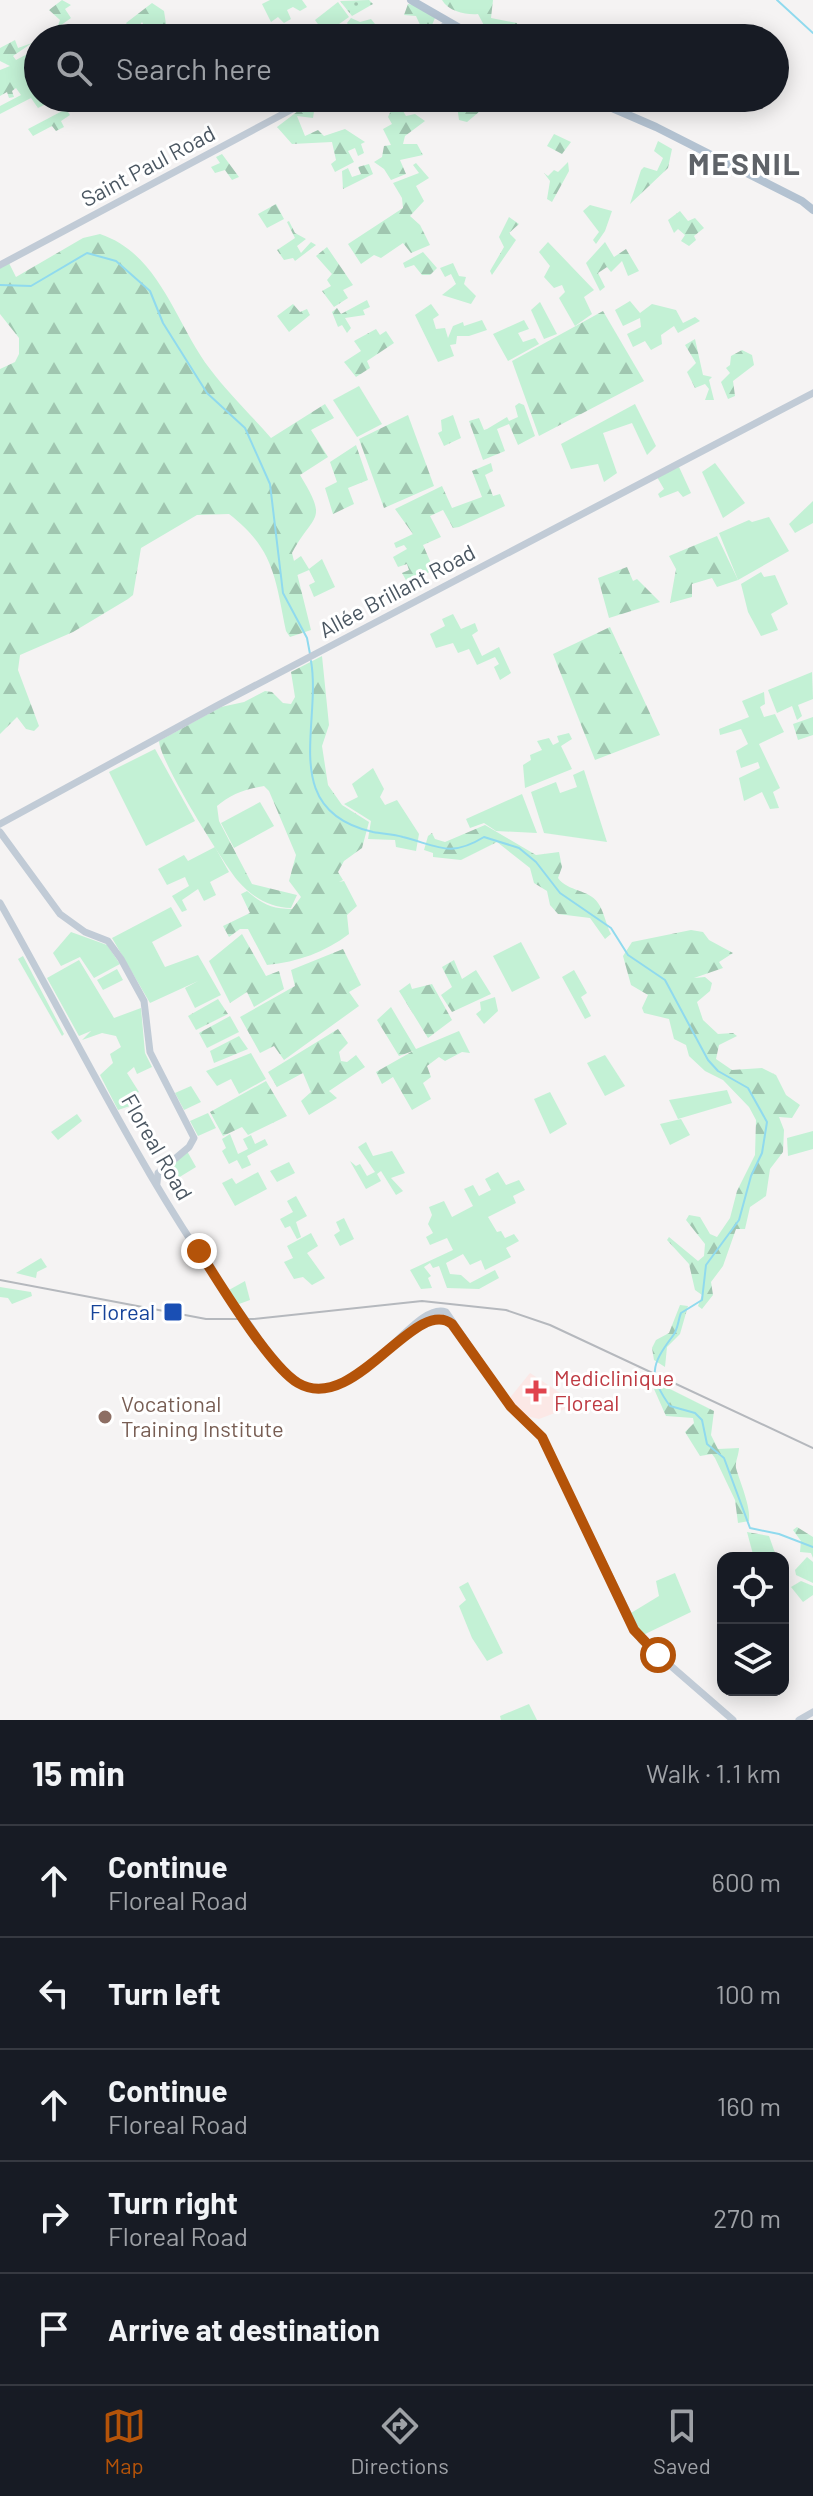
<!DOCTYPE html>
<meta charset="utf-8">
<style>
:root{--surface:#171b24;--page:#20242c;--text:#f1f3f6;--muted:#9ea1a6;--line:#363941;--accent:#b45309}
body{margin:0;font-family:Barlow,sans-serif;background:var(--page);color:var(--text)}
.controls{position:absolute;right:24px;bottom:24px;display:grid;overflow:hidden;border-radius:16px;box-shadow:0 4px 20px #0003}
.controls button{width:72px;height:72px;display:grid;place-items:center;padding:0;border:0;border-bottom:2px solid var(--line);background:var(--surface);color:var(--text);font:40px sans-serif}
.stop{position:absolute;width:24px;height:24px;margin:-18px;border:6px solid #b45309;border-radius:50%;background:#fff}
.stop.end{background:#b45309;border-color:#fff;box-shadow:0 2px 8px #0008}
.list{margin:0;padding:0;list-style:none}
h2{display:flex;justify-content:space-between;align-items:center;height:104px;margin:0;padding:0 32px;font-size:34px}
h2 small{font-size:26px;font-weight:400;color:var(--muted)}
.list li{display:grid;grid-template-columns:52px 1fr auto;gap:24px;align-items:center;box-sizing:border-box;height:112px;padding:0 32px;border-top:2px solid var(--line)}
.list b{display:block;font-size:30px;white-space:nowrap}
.list p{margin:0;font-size:26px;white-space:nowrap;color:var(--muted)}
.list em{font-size:26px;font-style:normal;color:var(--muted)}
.icon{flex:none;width:44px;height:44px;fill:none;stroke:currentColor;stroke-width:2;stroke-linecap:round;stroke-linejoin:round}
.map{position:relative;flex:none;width:813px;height:1720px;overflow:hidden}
.search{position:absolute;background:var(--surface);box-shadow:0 4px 20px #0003;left:24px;right:24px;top:24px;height:88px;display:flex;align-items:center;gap:20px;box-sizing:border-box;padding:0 28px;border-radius:44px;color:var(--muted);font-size:30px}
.sheet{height:664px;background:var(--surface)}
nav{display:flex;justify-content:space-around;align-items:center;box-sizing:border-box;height:112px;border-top:2px solid var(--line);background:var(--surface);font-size:22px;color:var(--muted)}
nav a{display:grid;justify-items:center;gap:4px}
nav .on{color:var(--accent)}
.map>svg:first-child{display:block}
.medical{fill:#fce8e6}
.grass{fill:#c3f1d5}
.forest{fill:url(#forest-firs)}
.park{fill:url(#park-dots)}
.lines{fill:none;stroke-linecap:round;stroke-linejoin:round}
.stream{stroke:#90daee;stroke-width:2}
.secondary{stroke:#c1cbd6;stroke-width:7}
.primary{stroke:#b3c2d1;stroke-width:8}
.tram{stroke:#b5b8bd;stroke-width:2}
.route{stroke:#b45309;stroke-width:10}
.transit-dot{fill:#1a4fb4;stroke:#fff;stroke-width:3}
.health-dot{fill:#e0444e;stroke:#fff;stroke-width:3}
.education-dot{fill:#8d6e63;stroke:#fff;stroke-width:3}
.labels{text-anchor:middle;stroke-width:6;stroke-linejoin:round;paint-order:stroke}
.street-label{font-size:22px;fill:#4a5661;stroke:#fff}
.transit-label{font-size:22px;fill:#164399;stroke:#fff;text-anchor:end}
.health-label{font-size:22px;fill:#be3a42;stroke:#fff;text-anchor:start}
.education-label{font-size:22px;fill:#785e54;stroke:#fff;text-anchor:start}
.district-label{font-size:30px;font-weight:bold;letter-spacing:2px;fill:#5f6368;stroke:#fff}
</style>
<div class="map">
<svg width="813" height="1720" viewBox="0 0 813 1720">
<defs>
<pattern id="forest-firs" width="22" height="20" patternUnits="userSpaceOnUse" patternTransform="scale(2)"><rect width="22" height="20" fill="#c3f1d5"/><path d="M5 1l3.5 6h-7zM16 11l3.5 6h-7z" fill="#a0c6b0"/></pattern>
<pattern id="park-dots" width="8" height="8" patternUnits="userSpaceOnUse" patternTransform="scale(2)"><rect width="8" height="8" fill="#c3f1d5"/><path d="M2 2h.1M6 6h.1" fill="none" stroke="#a0c6b0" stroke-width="1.8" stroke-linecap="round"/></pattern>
</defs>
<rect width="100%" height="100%" fill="#f5f3f3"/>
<path class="medical" d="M530,1373l42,28 1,5 -34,13 -13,-3 -17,-17z"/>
<g class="grass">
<path d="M270,0h32l5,7 -7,4 -7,-4 -6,3 4,9 -7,4 -6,-6 -7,5 -9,-18z"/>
<path d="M338,2l11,15 -24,17 -10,-14z"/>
<path d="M590,205l22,6 -7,20 -9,13 -3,-4 6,-8 -16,-21z"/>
<path d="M548,242l46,48 -10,7 8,17 -17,12 -16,-28 6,-6 -3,-7 -8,3 -10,-11 6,-11 -11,-14z"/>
<path d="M453,263l6,13 7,1 -2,7 12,12 -5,8 -29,-9 14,-11 -5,-10 -6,3 -5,-9z"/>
<path d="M630,301l10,12 12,-9 24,6 7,13 12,-6 5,4 -22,12 -4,-7 -13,9 1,9 -11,6 -6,-9 -12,6 -6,-13 14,-7 -1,-9 -17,8 -8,-16z"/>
<path d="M540,302l17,32 -13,5 -13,-29z"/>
<path d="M431,304l8,11 -6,4 3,10 9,-1 3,10 5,-12 10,-4 1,4 18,-6 5,10 -18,6h-12l-1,8 -6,1 4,11 -16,6 -23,-47z"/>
<path d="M524,320l5,9 -11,4 5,9 12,-4 4,6 -31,17 -15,-27z"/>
<path d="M359,386l23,38 -25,13 -24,-37z"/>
<path d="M635,404l21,42 -9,9 -15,-32 -29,10 14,40 -13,9 -6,-18 -27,5 -10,-25z"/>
<path d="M715,463l30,40 -22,15 -21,-46z"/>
<path d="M679,467l12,26 -8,4 -5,-6 -18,7 -2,-4 6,-5 -7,-12z"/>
<path d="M813,501v22l-18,10 -6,-9z"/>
<path d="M769,517l20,34 -51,29 -19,-47 30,-13 3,2z"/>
<path d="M301,556l8,13 13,-10 13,28 -21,10 -5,-12 6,-3 -6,-12 -14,6 -4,-13z"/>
<path d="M761,572l3,5 11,-2 13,29 -17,10 7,16 -17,6 -13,-24 -7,-28z"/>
<path d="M453,614l8,15 14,-6 3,8 -6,4 10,21 17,-9 12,26 -11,7 -6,-13 5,-3 -4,-7 -18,8 -8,-16 -11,4 -5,-10 -17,5 -6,-14 15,-8 -3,-7z"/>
<path d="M812,672l1,27 -15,6 4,11 -5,4 -5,-14 -15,7 -9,-23z"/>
<path d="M764,692l1,12 -5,3 4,10 11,-3 9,18 -25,12 21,44 -7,4 6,16 -9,1 -8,-17 -18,9 -5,-23 21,-10 -2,-6 -17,6 -5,-17 12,-7 -7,-15 -21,6 -1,-6 30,-12 -7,-16z"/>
<path d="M569,733l3,6 -11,7 11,23 -47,19 -2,-23 8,-5 -1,-5 12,-5 -5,-9 12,-3 4,7 6,-3 -2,-6z"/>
<path d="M155,749l40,72 -49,25 -37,-74z"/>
<path d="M373,768l11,21 -4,8 5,8 12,-5 22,34 -3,17 -20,-4 -1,-7 -27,-1 3,-18 -27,-17 14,-7 -6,-13z"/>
<path d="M584,770l23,72 -63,-9 -13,-41 25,-10 4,11 17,-6 -4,-12z"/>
<path d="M522,794l15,39 -41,-2 -12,-8 -14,5 -4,-9z"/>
<path d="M260,802l14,24 -40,22 -13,-25z"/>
<path d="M215,847l14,25 -19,10 6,13 -12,6 -6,-12 -16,11 5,10 -5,2 -10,-16 17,-10 -4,-9 -18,8 -9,-16 26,-14 4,6z"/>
<path d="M171,907l11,19 -30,16 13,25 33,-12 23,40 -26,13 -10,-20 13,-7 -48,22 -38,-65z"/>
<path d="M71,932l36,13 13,19 -26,14 -14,-21 -19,9 -8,-13z"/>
<path d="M521,942l19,36 -28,14 -19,-36z"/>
<path d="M23,956l41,78 -2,2 -44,-77z"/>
<path d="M79,960l35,58 27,-10 4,45 7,14 -15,7 -3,-7 -7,6 12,19 -13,8 4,6 -12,4 -18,-35 13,-12 -3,-9 11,-7 -5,-11 -14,-3 -20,7 9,-9 -12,5 -32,-58z"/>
<path d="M117,969l6,11 -20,10 -6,-10z"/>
<path d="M574,970l13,23 -6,4 10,19 -6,3 -23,-42z"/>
<path d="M495,997l3,14 -14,13 -8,-10 5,-4 -1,-8z"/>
<path d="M251,1053l15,26 -27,15 -8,-15 -14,7 -11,-15z"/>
<path d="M605,1055l20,31 -20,10 -18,-33z"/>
<path d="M191,1086l10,16 -17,8 -9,-17z"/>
<path d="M727,1090l5,13 -54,16 -9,-19z"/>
<path d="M550,1092l17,32 -17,10 -16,-35z"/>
<path d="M208,1113l8,15 -18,8 -8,-15z"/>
<path d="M77,1114l5,7 -24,19 -7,-8z"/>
<path d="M681,1119l9,16 -20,10 -10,-21z"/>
<path d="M813,1131v18l-25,7 -1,-18z"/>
<path d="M230,1134l8,20 10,-5 -5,-10 8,-4 4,9 10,-5 3,6 -21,11 4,9 -9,4 -5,-9 -8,4 -7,-13 4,-3 -4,-9z"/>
<path d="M366,1142l7,14 19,-5 13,22 -14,5 12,13 -7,4 -15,-24 -4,3 4,7 -15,8 -16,-28 6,5 4,-2 7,12 8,-4 -17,-25z"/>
<path d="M187,1151l9,16 -18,11 -3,-6 -7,3 -3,-7z"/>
<path d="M289,1162l6,11 -18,9 -7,-11z"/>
<path d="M258,1172l9,17 -32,17 -13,-23 10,-5 4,6z"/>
<path d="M498,1172l8,13 13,-5 6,10 -12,6 3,7 -28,14 9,15 4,-1 4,7 9,-4 5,7 -13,7 5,9 -26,13 -4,-10 -11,5 -7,-11 -17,9 4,11 11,1 9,8 25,-13 4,8 -20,11 -32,-1 -8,-22 -6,2 -3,-5 -6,4 7,9 -3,2 4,10 -11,1 -11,-19 43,-20 -6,-12 -17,7 -4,-8 7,-4 -5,-9 4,-9 -3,-8 15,-6 8,16 21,-11 -9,-17 9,-4 6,11 12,-6 -6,-11z"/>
<path d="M296,1196l11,20 -11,6 5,15 -4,2 -7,-13 -5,2 -5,-9 13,-7 -6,-11z"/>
<path d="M344,1218l10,21 -14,7 -6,-11 6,-4 -4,-9z"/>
<path d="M311,1233l7,13 -11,7 18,25 -13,7 -9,-8 -9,2 -10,-17 9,-4 -6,-12z"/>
<path d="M41,1258l6,9 -10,5 -1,6 -20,-5z"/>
<path d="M245,1281l5,19 -11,4 -10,-14z"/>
<path d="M0,1287l31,5 1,4 -20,8 -4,-6 -8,-1z"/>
<path d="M807,1557l6,5v21l-17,-8 -1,-5z"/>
<path d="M675,1573l16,39 -50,24 -10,-23 28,-17 -3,-15z"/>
<path d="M801,1581l12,5v9l-10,7 -12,-15z"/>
<path d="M468,1582l35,71 -16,8 -15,-23 -13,-32 7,-6 -7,-13z"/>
<path d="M529,1704l8,16h-36l-1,-4z"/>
</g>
<g class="forest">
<path d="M62,0l9,5 -6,4 6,9 -14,10 3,-8 -11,-10z"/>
<path d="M442,0h51l-2,18 26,5 2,8 -6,5 -25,-3 -10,-19c-11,1 -29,-2 -36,-14z"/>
<path d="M152,3l12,8 2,13 9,14h-24l-9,-16 -9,12 -7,-11z"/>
<path d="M408,4l13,2 14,12 -3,7 -11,2 -5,-11 -12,-1z"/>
<path d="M351,18l9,4 11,-3 4,5 -10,10 5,4h-19l2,-5 -6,-10z"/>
<path d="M15,40l3,8 14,-5 -19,13 3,4 17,-9 -4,14 -5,2 7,4 7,-3v30l8,6 -8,4 -7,-10 -31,16v-8l21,-11 -5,-7 -4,3 2,6 -5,1 -2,-6 -7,4v-26l10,-4 -10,-5v-13z"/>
<path d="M393,98h9l-3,6 7,12 9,-2 10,7 -20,15 -2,8h14l6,11 -23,5 6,14 -15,6 -7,-11 -10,-7 8,-5 2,-11 7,-1 -8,-16 9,-5 -4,-7 7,-15z"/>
<path d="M456,98h30l3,9 -2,3 -9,-2 1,4 -12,10 -8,-2z"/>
<path d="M311,101l4,4 -2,13 -16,-2 8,20 13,-6 6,6 21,-7 20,13 -4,2 3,9 -6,3 -3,-8 -7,3 6,11 -19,10 -4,-8 5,-4 -4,-18 -40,2 -15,-17z"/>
<path d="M66,109l4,6 -9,6 3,6 -8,4 -4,-5 -19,10 -5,-7z"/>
<path d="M554,134l17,8 -9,12 -15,-8z"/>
<path d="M658,141l14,8 -4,19 -38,36 11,-34 3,-3 13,4 6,-13 -9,-7z"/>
<path d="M222,154l17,23 -7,3 -7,-10 -10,3 -4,-6 9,-4 -4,-6z"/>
<path d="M568,162l1,9 -17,31 -5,-3 3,-18 -6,-8 4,3 6,-6 4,2z"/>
<path d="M416,163l13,15 -13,8 8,15 -14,15 10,9 10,20 -19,8 -8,-10 -22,15 -7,-3 -13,9 -13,-20 55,-36 -1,-10 -9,-15 26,-10 -6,-8z"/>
<path d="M369,164l4,10 -30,15 -1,-18 6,-3 4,9 9,-3 -3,-7z"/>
<path d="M276,204l8,15 -17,9 -9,-14z"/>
<path d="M680,211l8,10 7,-3 9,10 -10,8 2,4 -7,6 -8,-5 4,-6 -7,-6 -4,4 -6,-13z"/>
<path d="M509,217l10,7 -10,9 7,7 -24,35 -2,-4 14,-24 -5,-10z"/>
<path d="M289,221l6,12 11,6 -9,7 4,7 10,-11 5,3 -21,16 -2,-3 -9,2 -7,-10 18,-12 -8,-16z"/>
<path d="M100,234c60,20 75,89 110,135 18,24 41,46 61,69l54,-34 9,14 -23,12 17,27 -28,18c29,48 14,37 -8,78l19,77 -21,7 -4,-6c-11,-54 -12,-82 -57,-117l-32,1 -56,33 -8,47 -5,4 -55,33 -53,23 -2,15 21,56 -5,5 -8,-2 -9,-12 -17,17v-365l15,-7 4,-8v-16l-19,-24v-46l9,-5 7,14 67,-39z"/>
<path d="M605,242l9,15 12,-8 13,22 -11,5 -6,-15 -11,11 -4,-5 -9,6 7,14 -5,4 -14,-28z"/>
<path d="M327,247l26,38 -10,5 5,8 -14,9 -12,-16 9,-5 -4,-6 5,-6 -16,-18z"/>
<path d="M423,252l14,16 -7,7h-8l-8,-10 -9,3 -2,-5z"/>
<path d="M367,300l3,7 -7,3 2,5 -20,3 6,10 -4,5 -5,-8 -4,2 -6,-15 5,-4 4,6z"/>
<path d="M293,304l7,8 7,-3 3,6 -21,17 -12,-16z"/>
<path d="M603,311l41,70 -105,55 -27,-75z"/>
<path d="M376,329l4,6 6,-4 8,12 -27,18 3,7 -14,9 -12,-15 17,-11 -7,-10z"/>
<path d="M695,339l8,36 9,2 -3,3 5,20h-9l4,-11 -4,-5 -10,4 -8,-16 9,-9 -11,-18z"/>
<path d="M742,350l10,5 2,10 -21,16 2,15 -7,3 -7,-17 9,-9 -4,-5 4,-3 1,-9z"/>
<path d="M519,403l5,2 11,31 -17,9 -9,-21 -12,5 8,22 -22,9 -14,-39 10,-3 5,12 3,-1 20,-12 2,4 9,-4 -3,-11z"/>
<path d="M408,415l26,71 -50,22 -25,-69z"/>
<path d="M453,415l8,23 -17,8 -6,-13 4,-2 -1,-11z"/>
<path d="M356,445l12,35 -20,8 6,16 -21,10 -8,-26 12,-6 -7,-20z"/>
<path d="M491,463l2,8 -8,4 8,21 7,-2 5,12 -46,21 -6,1 -10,-18 -13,6 11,21 -18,8 11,25 -27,12 -5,-9 7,-3 -2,-6 -9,3 -5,-10 14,-8 -3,-4 -8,3 -2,-5 19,-9 -18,-25 47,-23 10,22 30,-11 -10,-26z"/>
<path d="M717,536l21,44 -21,7 -5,-9 -20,6v13l-22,6 6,-34 -7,-13z"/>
<path d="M627,567l6,14 4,-2 23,23 -51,16 -11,-40z"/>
<path d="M610,627l50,108 -65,25 -42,-106z"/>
<path d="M322,656l7,69 -7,21 6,39 14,20 27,17 -7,26 -18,13 -6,11 5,8 -4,2 5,-1 13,25 -10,9 2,19c-24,18 -51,28 -82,31l-19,-36h-8l-11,8 -6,-11 27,-13 -9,-19 6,-3c15,13 25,18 45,18l9,-12 -12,-16 7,-26 -27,-64 -5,-5c-18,3 -33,8 -47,20l2,15 33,63 45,11 -6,13c-21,0 -39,-11 -53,-27 -16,-20 -78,-119 -79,-140l62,-34 23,-5 21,-11 7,1 11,11 8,1 4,-7 -4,-25z"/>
<path d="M813,717v18l-15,5 -5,-16z"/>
<path d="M485,825l51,30 23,-3 3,15 -4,11c10,14 31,11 40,25 6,8 8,22 13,31l-6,5 -15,-21 -32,-4 -8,-9 -3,-14 -13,-8 -4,-15 -33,-26 -36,18 -28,-3v-4l-9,-3 4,-14 4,-3 3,6 10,3z"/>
<path d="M691,930l12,2 6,8 24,13 -14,9 4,6 -29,10 11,-1 7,6 -2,8 -13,11 6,18 15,14 15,-1 4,3 -18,9 -3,14 16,11 30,-2 14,7 10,20 14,10 -8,13 -13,-1 5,13 -1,22 -13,17 -4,27 -16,11 -5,22h-9l-13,37 -12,16 2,13 -11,14 -4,-3 4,-11 -7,-5 -6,-26 -22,-24 2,-3 29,24 6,-5 1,-12 -19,-24 3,-5 11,2 10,17 7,3 13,-19 7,-27 18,-36 1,-35 -7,-13 -26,-27 -18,-9 -16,-15 -3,-11 -12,-6 -5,-20 -25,-6 -2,-5 6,-13 -17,-10 -8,-29 9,-14z"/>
<path d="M242,934l24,42 13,-5 5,18 -30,18 -7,-15 -17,11 -21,-42z"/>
<path d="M343,949l18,36 -12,7 10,14 -75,54 -10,-14 -14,7 -20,-36 55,-31 -4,-16z"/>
<path d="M454,960l8,19 14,-9 15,24 -39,18 -11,-17 11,-8 -10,-20z"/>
<path d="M410,983l2,6 20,-5 20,36 -24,18 -29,-47z"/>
<path d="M218,999l10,15 -32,16 -8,-14z"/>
<path d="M391,1007l25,42 43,-18 11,22 -8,-1 -17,9 -6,-4 -12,9 4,11 -8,6 8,16 -19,11 -19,-33 -11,7 -6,-12 37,-21 -14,5 -22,-36z"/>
<path d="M230,1016l9,16 -32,16 -8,-15z"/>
<path d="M338,1029l10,14 -9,9 2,9 6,1 9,-7 9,12 -36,24 8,7 -28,17 -8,-14 10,-9 -8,-19 -26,14 -9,-15z"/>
<path d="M239,1036l9,13 -34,14 -4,-12z"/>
<path d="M266,1081l21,35 -39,19 -6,-8 -19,9 -13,-24z"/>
<path d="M680,1305l8,1 -8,28 -13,13 -2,20 -11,-7 -2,-12 4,-8 13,-7z"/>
<path d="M642,1375l72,36 -3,24 7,14 21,-1c0,6 -4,14 -3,20 4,14 15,39 13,53l-11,2 -3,-23 -20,-42 -3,-4 -12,2 -15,-24 9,-9 -1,-5 -27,-2 -12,-27z"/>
<path d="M797,1527l16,10v21l-2,-5 -11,-1 1,-11 -8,-11z"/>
<path d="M747,1532l22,4 6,17 -21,5z"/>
</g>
<path class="park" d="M369,0l4,4 -21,12 -12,-15z"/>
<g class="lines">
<g class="stream">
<path d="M777,0l36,33"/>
<path d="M0,285l31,1 56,-33 29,8 34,30 13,32 44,70 38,35 25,56 13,109 24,45 3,16"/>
<path d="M311,661c11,64 -33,149 62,171 10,2 20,2 30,5 35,9 47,21 81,0l35,11 17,14 24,31 51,35 17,27 37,25 43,80 10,11 30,17 19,34 -5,31 -11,23 -12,44 -33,45 -4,35 -21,13c-3,7 -3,18 -9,24 -21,28 -24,39 -2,69l25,7 7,7 5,24 17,14 26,70 29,6 34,13"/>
</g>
<g class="secondary">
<path d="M425,38l24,-15"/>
<path d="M0,265l313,-167"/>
<path d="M0,824l218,-119 595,-312"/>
<path d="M0,832l60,82 25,18 23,9 13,18 23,42 6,51 44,86 -5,9 -31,26 -1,10"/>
<path d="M0,903c80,141 150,290 248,420 15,20 30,53 56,63 58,21 110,-87 142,-74l65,95 31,30 99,203 92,80"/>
<path d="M416,1328c12,-11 26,-13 38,-2"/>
<path d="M799,1720l14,-8"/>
</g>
<g class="primary">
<path d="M411,0l66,38"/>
<path d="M589,98l67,29 146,74 11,9"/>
</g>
<path class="tram" d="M0,1280l206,39h47l169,-18 84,9 44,15 263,123"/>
</g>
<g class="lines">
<path class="route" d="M199,1251c19,30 71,116 99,132 56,33 117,-88 154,-59l59,83 31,30 92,193 24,25"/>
</g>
<rect class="transit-dot" x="163" y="1302" width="20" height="20" rx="4"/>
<path class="health-dot" d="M532 1379h8v8h8v8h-8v8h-8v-8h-8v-8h8z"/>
<circle class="education-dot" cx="105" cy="1417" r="8"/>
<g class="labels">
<g class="street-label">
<text transform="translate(148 166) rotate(-28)" y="8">Saint Paul Road</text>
<text transform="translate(397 591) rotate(-28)" y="8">Allée Brillant Road</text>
<text transform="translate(157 1147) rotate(60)" y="8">Floreal Road</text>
</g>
<g class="transit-label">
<text x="155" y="1320">Floreal</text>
</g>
<g class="health-label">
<text x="554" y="1386">Mediclinique<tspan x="554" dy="25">Floreal</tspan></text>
</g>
<g class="education-label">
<text x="121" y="1412">Vocational<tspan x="121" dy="25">Training Institute</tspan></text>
</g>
<g class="district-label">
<text x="745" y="175">MESNIL</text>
</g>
</g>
</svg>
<div class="controls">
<button><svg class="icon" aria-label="locate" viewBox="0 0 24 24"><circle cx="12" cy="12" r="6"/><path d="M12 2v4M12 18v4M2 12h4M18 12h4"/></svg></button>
<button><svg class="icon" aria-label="layers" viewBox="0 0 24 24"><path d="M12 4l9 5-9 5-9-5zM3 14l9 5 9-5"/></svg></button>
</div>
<div class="stop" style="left:658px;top:1655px"></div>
<div class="stop end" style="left:199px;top:1251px"></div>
<div class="search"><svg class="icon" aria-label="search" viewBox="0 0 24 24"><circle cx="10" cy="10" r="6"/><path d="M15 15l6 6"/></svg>Search here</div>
</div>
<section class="sheet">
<h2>15 min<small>Walk · 1.1 km</small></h2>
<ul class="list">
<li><svg class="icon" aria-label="ahead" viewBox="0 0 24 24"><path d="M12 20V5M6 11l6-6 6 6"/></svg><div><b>Continue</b><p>Floreal Road</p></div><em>600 m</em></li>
<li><svg class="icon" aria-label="left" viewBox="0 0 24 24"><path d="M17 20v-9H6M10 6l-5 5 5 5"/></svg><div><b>Turn left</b></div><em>100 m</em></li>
<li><svg class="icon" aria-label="ahead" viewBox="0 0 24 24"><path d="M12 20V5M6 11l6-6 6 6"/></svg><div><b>Continue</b><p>Floreal Road</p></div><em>160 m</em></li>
<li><svg class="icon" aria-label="right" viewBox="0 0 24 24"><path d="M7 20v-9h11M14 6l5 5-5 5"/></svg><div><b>Turn right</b><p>Floreal Road</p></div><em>270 m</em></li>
<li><svg class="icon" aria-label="arrive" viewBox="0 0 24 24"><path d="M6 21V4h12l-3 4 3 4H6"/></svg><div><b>Arrive at destination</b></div></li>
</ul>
</section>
<nav>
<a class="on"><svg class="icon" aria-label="map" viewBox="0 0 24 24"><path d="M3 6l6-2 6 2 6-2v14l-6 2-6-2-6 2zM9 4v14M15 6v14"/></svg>Map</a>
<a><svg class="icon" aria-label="directions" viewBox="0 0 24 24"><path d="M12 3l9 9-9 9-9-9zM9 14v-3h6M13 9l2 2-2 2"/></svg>Directions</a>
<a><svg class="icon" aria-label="saved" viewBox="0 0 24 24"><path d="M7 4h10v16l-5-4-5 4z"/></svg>Saved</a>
</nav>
